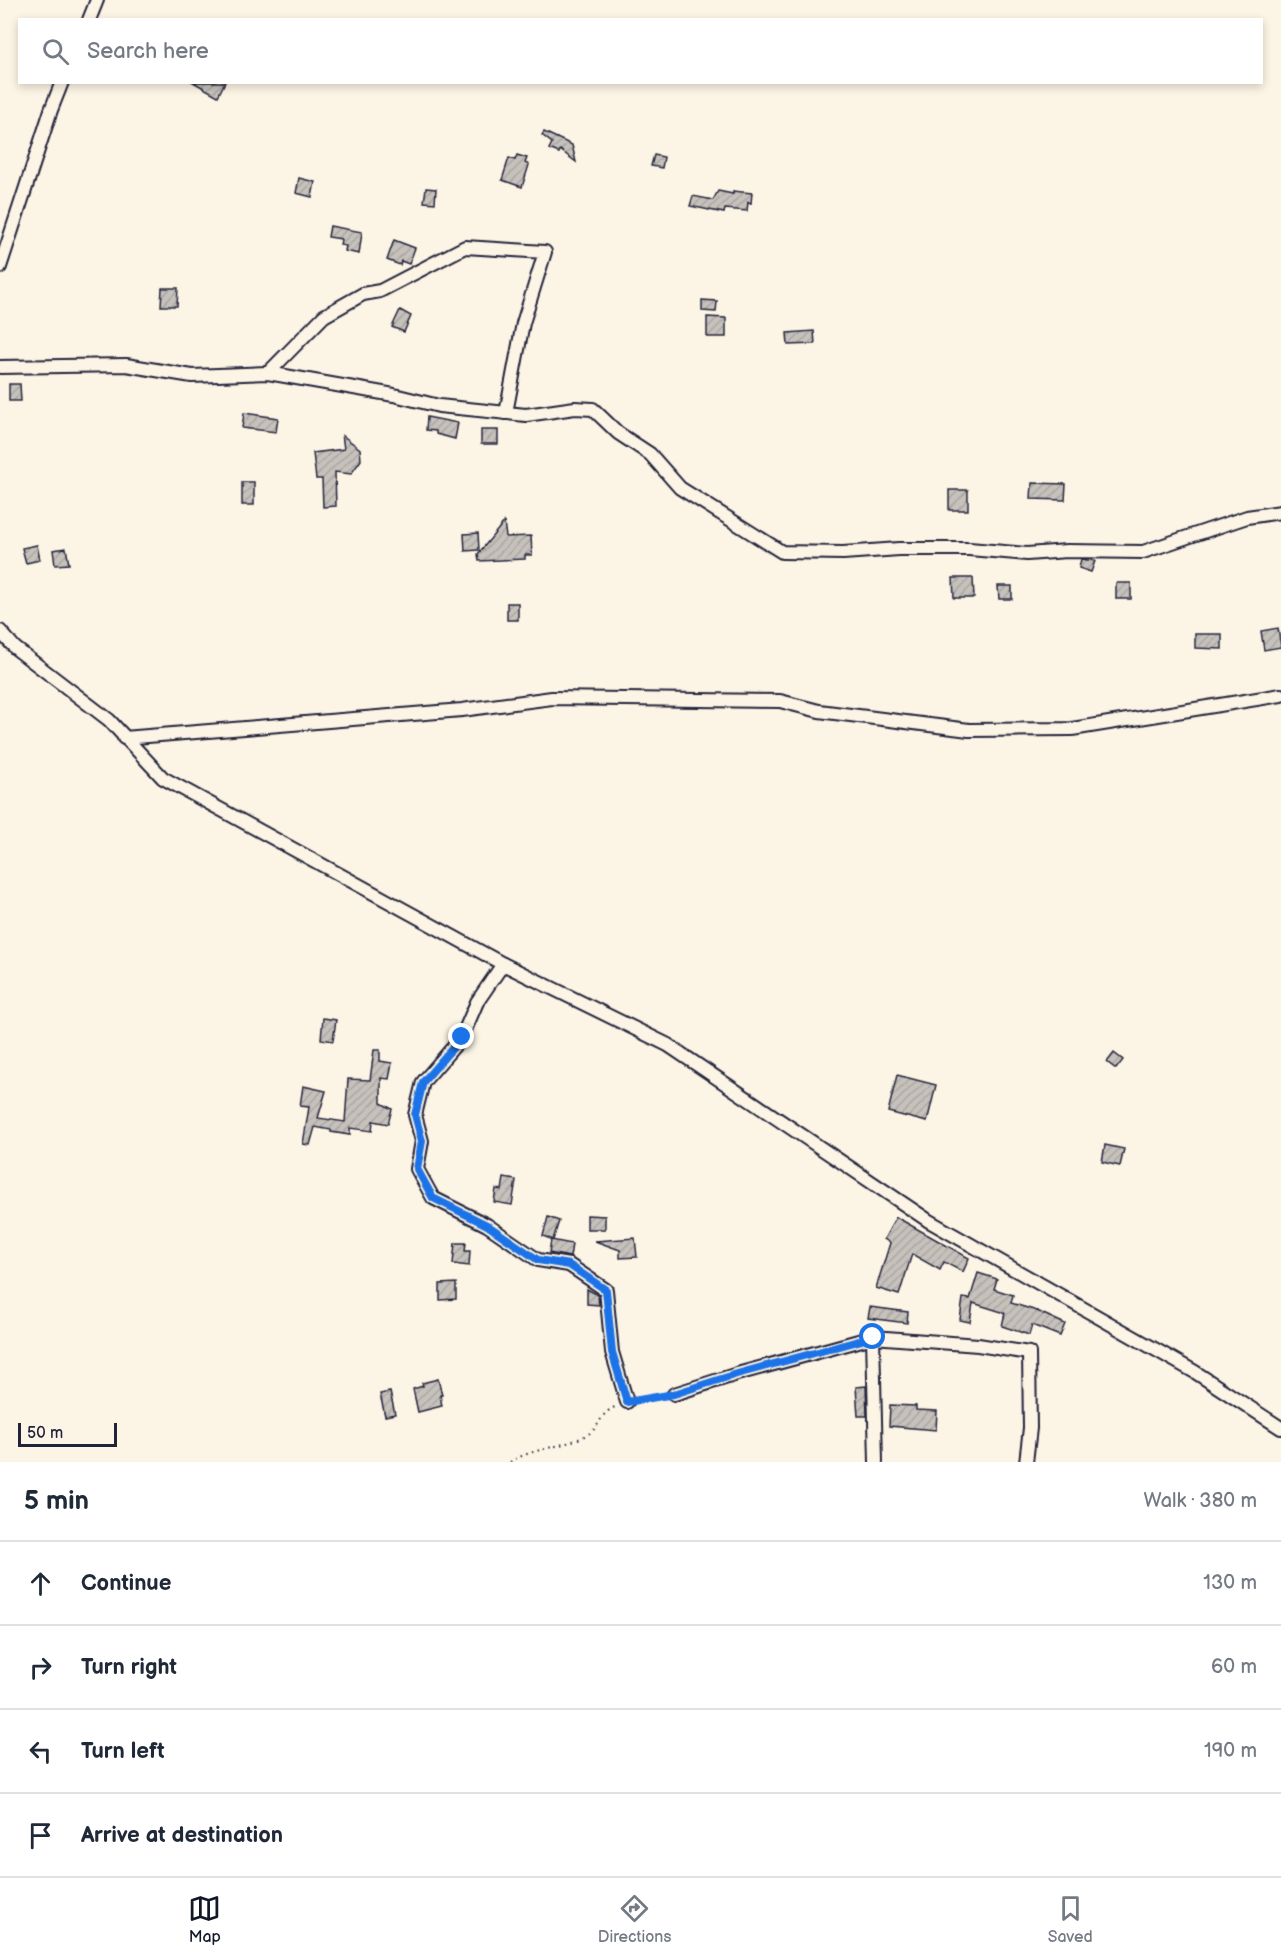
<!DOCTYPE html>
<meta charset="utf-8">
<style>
:root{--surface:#fff;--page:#f2f2f3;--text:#1f2937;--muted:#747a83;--line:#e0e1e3;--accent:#111827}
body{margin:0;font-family:"Balsamiq Sans",sans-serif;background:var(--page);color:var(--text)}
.scale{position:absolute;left:18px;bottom:15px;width:99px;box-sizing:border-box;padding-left:6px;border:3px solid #22223b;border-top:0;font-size:16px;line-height:21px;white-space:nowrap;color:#22223b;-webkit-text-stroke:4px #fcf5e5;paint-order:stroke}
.stop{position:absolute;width:18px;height:18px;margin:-14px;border:4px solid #1a73e8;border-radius:50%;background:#fff}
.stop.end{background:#1a73e8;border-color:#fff;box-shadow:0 2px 6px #0008}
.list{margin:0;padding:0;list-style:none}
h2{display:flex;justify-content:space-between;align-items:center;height:78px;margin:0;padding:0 24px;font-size:26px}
h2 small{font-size:20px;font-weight:400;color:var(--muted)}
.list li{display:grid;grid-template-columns:39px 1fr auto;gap:18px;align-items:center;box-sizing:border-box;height:84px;padding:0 24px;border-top:2px solid var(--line)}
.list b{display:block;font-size:22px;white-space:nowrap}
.list em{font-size:20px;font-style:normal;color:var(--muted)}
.icon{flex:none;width:33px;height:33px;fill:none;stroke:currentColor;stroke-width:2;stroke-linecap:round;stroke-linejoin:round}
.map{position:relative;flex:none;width:1281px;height:1462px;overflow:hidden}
.search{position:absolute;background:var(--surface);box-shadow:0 3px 9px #0003;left:18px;right:18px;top:18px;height:66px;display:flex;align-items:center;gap:15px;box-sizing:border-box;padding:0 21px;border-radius:0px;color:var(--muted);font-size:22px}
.sheet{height:414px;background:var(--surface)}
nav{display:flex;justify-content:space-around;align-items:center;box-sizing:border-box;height:84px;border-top:2px solid var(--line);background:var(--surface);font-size:16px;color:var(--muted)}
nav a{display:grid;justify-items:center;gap:3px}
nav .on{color:var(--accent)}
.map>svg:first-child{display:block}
.building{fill:url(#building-hatch);stroke:#22223b;stroke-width:1.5}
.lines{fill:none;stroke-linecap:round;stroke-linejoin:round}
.street-casing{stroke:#22223b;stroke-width:16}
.path{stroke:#22223b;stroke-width:2;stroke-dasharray:1.5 4.5;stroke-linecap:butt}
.street{stroke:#fcf5e5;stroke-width:12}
.route{stroke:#1a73e8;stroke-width:8}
</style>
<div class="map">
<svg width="1281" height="1462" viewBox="0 0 1281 1462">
<defs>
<pattern id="building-hatch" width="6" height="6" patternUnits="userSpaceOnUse" patternTransform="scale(1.5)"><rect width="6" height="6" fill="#c6c1bb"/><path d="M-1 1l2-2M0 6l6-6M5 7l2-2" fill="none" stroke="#aaa6a2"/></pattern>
</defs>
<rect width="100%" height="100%" fill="#fcf5e5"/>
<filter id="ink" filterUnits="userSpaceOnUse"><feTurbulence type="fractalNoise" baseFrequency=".0167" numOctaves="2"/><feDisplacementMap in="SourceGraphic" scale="12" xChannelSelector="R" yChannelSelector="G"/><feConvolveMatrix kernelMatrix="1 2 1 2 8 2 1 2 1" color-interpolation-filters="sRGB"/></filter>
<g filter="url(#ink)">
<g class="building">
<path d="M193,82h32l-7,14z"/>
<path d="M544,132l28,13 4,17 -16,-12 -1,3 -10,-4 3,-6 -10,-8z"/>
<path d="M517,155l10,3 -2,5 4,2 -7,22 -20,-7 7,-22 6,2z"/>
<path d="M654,155l10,2 -2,11 -11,-2z"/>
<path d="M299,178l16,4 -3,15 -16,-4z"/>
<path d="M426,188l10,1 -1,14 -11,-1z"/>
<path d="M718,191l15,3v-3l19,2 -1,10 -3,-1 -1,9 -22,-2 -1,4 -34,-7 3,-10 20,4z"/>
<path d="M330,226l32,6 -3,22 -14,-3 1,-5 -6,-1 1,-6 -13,-2z"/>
<path d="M394,240l21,8 -6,16 -8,-3 -1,4 -13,-5z"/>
<path d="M162,288h16l-1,18h-16z"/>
<path d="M702,300l15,1 -1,11 -14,-1z"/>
<path d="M400,310l11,6 -7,16 -12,-5z"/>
<path d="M707,317l19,1v19h-19z"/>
<path d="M814,331l1,13 -27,1 -1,-12z"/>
<path d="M9,384h11l1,17h-12z"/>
<path d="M244,413l34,5 -2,14 -34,-4z"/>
<path d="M427,417l31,6 -3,16 -19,-5v-3l-10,-1z"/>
<rect x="481" y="430" width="17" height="14"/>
<path d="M342,435l18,14 1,11 -10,14 -16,-2 1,34 -13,1 -1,-28h-6l-3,-26 31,-4z"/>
<rect x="242" y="482" width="12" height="23"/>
<path d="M1032,483l34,1 -1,16 -34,-1z"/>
<rect x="949" y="490" width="19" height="20"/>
<path d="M504,522l2,15 25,-1 1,19h-7v4l-46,2 -1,-7z"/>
<path d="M478,533l1,17 -14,1 -1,-17z"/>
<path d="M37,545l3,15 -14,3 -4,-15z"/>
<path d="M66,548l3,16 -14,1 -2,-15z"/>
<path d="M1081,559l14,2 -4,11 -12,-4z"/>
<path d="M953,578h20l1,20h-20z"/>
<rect x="1116" y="583" width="15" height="16"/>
<path d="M998,586h14v13h-13z"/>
<rect x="507" y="603" width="11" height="17"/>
<path d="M1278,628l3,19 -17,3 -3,-19z"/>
<path d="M1195,634h27v15l-27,-1z"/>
<path d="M323,1018l13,2 -3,21 -12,-2z"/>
<path d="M374,1050h6v11l12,2 -3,16 -8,-1v25l11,6 -4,15 -15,-3 -1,10 -22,-3v7l-19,-3v-2l-16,-3 -5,18 -7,-1 6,-37 -9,-1 3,-20 23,5 -8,27 27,4 3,-43 22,1z"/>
<path d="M1114,1053l9,7 -7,9 -9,-7z"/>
<path d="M897,1075l39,10 -9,37 -39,-10z"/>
<path d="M1105,1145l19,4 -4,17 -18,-4z"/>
<path d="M504,1178l12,2 -4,25 -18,-3 2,-13 6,1z"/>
<path d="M587,1215l18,1v13h-18z"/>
<path d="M548,1217l11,4 -6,19 -10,-4z"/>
<path d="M896,1217l73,41 -6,14 -19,-10 -4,8 -28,-16 -13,41 -23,-7 14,-45 -6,-4z"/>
<path d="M635,1238l2,19 -17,1v-8l-25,-9z"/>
<path d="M551,1240l21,4 -2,13 -21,-4z"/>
<path d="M455,1243h11l-1,8h5l-1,15 -16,-2z"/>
<path d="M978,1273l19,6 -3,10 19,6 -2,8 26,8 28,13 -5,12 -28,-11 -3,10 -27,-9 3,-13 -32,-10 -3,19 -10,-2 3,-22 7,1z"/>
<path d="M456,1283v16l-16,1v-16z"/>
<path d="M587,1289l11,6 1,10 -12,-1z"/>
<path d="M870,1307l38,5 -1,11 -39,-5z"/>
<path d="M438,1379l4,16h-2l2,11 -24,6 -5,-23 10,-3 -1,-3z"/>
<path d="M866,1386l1,30h-9l-2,-29z"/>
<path d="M390,1392l5,22 -10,2 -5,-22z"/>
<path d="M890,1405l26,1v4l21,1 -1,19 -47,-4z"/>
</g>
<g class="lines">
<defs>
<g id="street">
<path d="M89,20l8,-20"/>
<path d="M0,267l51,-157 11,-28"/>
<path d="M0,367l126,-2 66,11 76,-3 126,22 45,11 87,9 49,-7 18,1 25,24 32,21 30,34 102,64 61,1 56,-4h70l58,5 40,-3 76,1 104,-35 34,-5"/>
<path d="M268,373l56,-57 39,-22 17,-3 85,-44 80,5 -22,71 -17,90"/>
<path d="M0,631l15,17 94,72 54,58 340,186 165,81 261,176 266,151 86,56"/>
<path d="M124,738l338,-28 90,-12 228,3 39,10 150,19 103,-1 209,-34"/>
<path d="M503,964l-26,38 -15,35 -39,45 -8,33 7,26 -5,28 16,29 54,27 51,35 31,5 37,25 6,62 15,50"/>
<path d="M873,1337l105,8 51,8 1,75 -4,34"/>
<path d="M674,1394l63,-20 136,-37 3,125"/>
</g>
</defs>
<use href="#street" class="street-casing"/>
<g class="path">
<path d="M638,1400l24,-4"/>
<path d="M510,1462c24,-15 56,-14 80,-29 11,-8 9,-19 25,-26"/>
</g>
<use href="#street" class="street"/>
</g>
</g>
<g class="lines" filter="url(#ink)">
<path class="route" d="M462,1037l-39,45 -8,33 7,26 -5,28 16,29 54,27 51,35 31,5 37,25 6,62 15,50 47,-8 63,-20 136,-37"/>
</g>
</svg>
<div class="scale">50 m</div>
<div class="stop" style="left:873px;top:1337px"></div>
<div class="stop end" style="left:462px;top:1037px"></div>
<div class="search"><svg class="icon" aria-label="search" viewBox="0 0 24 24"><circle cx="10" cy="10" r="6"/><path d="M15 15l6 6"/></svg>Search here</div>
</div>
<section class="sheet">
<h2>5 min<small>Walk · 380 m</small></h2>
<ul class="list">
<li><svg class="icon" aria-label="ahead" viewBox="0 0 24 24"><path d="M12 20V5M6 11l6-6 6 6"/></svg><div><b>Continue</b></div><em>130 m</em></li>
<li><svg class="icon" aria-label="right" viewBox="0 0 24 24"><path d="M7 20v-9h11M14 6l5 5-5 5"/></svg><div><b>Turn right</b></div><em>60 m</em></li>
<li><svg class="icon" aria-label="left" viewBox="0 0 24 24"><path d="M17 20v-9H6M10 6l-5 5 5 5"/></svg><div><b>Turn left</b></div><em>190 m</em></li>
<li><svg class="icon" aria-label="arrive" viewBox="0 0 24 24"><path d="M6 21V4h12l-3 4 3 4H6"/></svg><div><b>Arrive at destination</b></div></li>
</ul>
</section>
<nav>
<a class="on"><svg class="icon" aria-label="map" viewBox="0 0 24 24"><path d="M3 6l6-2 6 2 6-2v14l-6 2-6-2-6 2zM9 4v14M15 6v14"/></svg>Map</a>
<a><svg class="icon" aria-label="directions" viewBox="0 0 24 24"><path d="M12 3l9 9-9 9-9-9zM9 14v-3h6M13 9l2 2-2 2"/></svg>Directions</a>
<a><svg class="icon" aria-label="saved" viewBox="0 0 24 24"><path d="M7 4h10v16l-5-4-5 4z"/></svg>Saved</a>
</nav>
